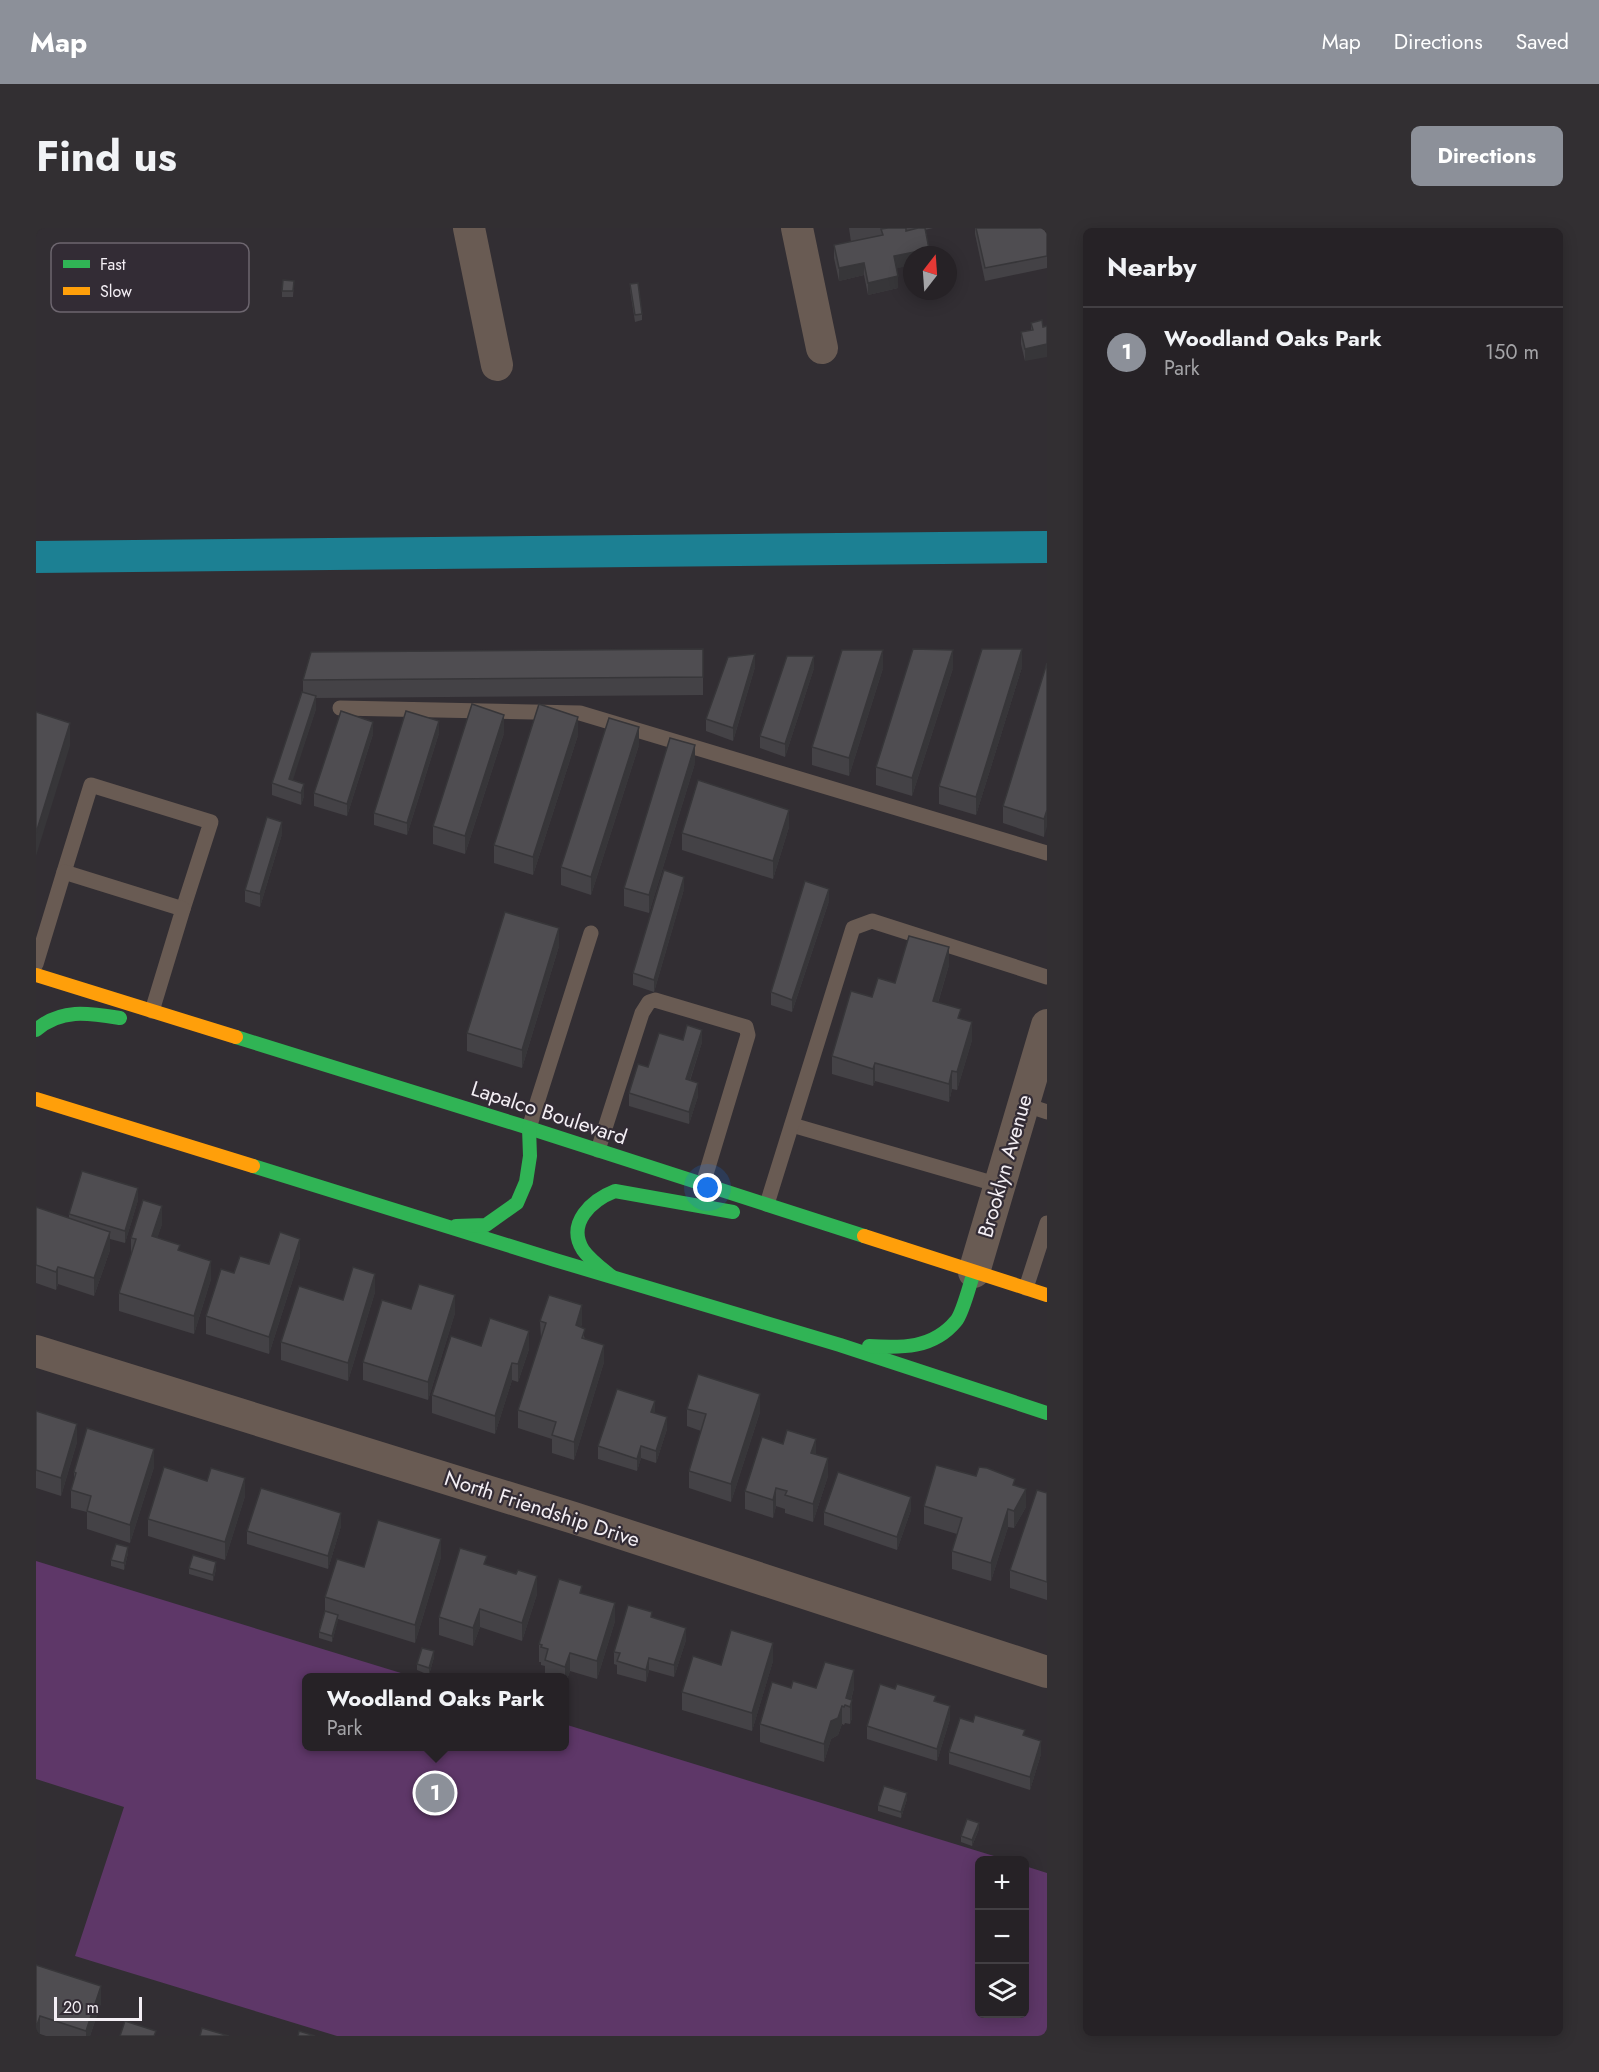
<!DOCTYPE html>
<meta charset="utf-8">
<style>
:root{--surface:#262226;--page:#322f32;--text:#f1f3f6;--muted:#a4a4a7;--line:#423f43;--accent:#8c9099}
body{margin:0;font-family:Jost,sans-serif;background:var(--page);color:var(--text)}
.controls{position:absolute;right:18px;bottom:18px;display:grid;overflow:hidden;border-radius:9px;box-shadow:0 3px 15px #0003}
.controls button{width:54px;height:54px;display:grid;place-items:center;padding:0;border:0;border-bottom:2px solid var(--line);background:var(--surface);color:var(--text);font:30px sans-serif}
.compass{position:absolute;left:867px;top:18px;width:54px;height:54px;border-radius:50%;background:var(--surface);box-shadow:0 3px 15px #0003;rotate:17deg}
.scale{position:absolute;left:18px;bottom:15px;width:88px;box-sizing:border-box;padding-left:6px;border:3px solid #f4eff5;border-top:0;font-size:16px;line-height:21px;white-space:nowrap;color:#f4eff5;-webkit-text-stroke:4px #332c35;paint-order:stroke}
.you{position:absolute;left:672px;top:960px;width:21px;height:21px;margin:-15px;border:4px solid #fff;border-radius:50%;background:#1a73e8;box-shadow:0 0 0 9px #1a73e833}
.badge{display:grid;place-items:center;width:39px;height:39px;border-radius:50%;background:var(--accent);color:#fff;font-size:20px;font-weight:700}
.pin{position:absolute;translate:-50% -50%;border:3px solid #fff;box-shadow:0 2px 6px #0006}
.popup{position:absolute;left:266px;top:1445px;width:267px;height:78px;box-sizing:border-box;display:grid;place-content:center;border-radius:9px;background:var(--surface);filter:drop-shadow(0 2px 4px #0005);font-size:20px;white-space:nowrap;color:var(--muted)}
.popup b{font-size:22px;color:var(--text)}
.popup::after{content:'';position:absolute;left:50%;top:100%;margin-left:-12px;border:12px solid transparent;border-top-color:var(--surface)}
.list{margin:0;padding:0;list-style:none}
h2{display:flex;justify-content:space-between;align-items:center;height:78px;margin:0;padding:0 24px;font-size:26px}
h2 small{font-size:20px;font-weight:400;color:var(--muted)}
.list li{display:grid;grid-template-columns:39px 1fr auto;gap:18px;align-items:center;box-sizing:border-box;height:90px;padding:0 24px;border-top:2px solid var(--line)}
.list b{display:block;font-size:22px;white-space:nowrap}
.list p{margin:0;font-size:20px;white-space:nowrap;color:var(--muted)}
.list em{font-size:20px;font-style:normal;color:var(--muted)}
.icon{flex:none;width:33px;height:33px;fill:none;stroke:currentColor;stroke-width:2;stroke-linecap:round;stroke-linejoin:round}
.map{position:relative;flex:none;width:1011px;height:1808px;overflow:hidden;border-radius:9px}
header{display:flex;align-items:center;gap:36px;box-sizing:border-box;height:84px;padding:0 30px;background:var(--accent);color:#fff}
header strong{font-size:28px}
nav{display:flex;gap:33px;margin-inline-start:auto;font-size:21px}
.intro{display:flex;align-items:center;justify-content:space-between;box-sizing:border-box;height:144px;padding:0 36px}
h1{margin:0;font-size:42px}
.button{padding:15px 27px;border-radius:9px;background:var(--accent);color:#fff;font-size:21px;font-weight:700}
main{display:flex;gap:36px;padding:0 36px}
aside{flex:1;background:var(--surface);border-radius:9px;box-shadow:0 3px 15px #0003}
.map>svg:first-child{display:block}
.green{fill:#5e3768}
.lines{fill:none;stroke-linecap:round;stroke-linejoin:round}
.canal{stroke:#1c8093;stroke-width:32}
.lane{stroke:#695b53;stroke-width:15}
.street{stroke:#695b53;stroke-width:32}
.fast{stroke:#30b455;stroke-width:14}
.slow{stroke:#ff9f0a;stroke-width:14}
.wall{fill:#444246}
.shaded-wall{fill:#373639}
.building{fill:#4f4d51;stroke:#373639;stroke-width:1.5}
.labels{text-anchor:middle;stroke-width:4.5;stroke-linejoin:round;paint-order:stroke}
.street-label{font-size:21px;fill:#f4eff5;stroke:#332c35}
.key{fill:#332c35;stroke:#6d666f;stroke-width:1.5}
.key-label{font-size:16px;fill:#f4eff5}
</style>
<header>
<strong>Map</strong>
<nav><a>Map</a><a>Directions</a><a>Saved</a></nav>
</header>
<div class="intro"><h1>Find us</h1><a class="button">Directions</a></div>
<main>
<div class="map">
<svg width="1011" height="1808" viewBox="0 0 1011 1808">
<rect width="100%" height="100%" fill="#322e33"/>
<path class="green" d="M0,1333l378,116 -108,1v68h258v-22l443,136h-27v154h44l1,-148 22,7v163h-710l-262,-80 49,-149 -88,-28z"/>
<g class="lines">
<path class="canal" d="M0,329l1011,-10"/>
<g class="lane">
<path d="M304,480l240,5 467,140"/>
<path d="M28,644l27,-87 120,37 -28,87"/>
<path d="M0,736l28,-92 119,37 -31,102"/>
<path d="M987,876l24,8"/>
<path d="M756,897l207,60"/>
<path d="M493,900l62,-195"/>
<path d="M562,922l44,-137 7,-11 6,-2 91,27 2,8 -45,149"/>
<path d="M731,976l86,-276 19,-7 175,56"/>
<path d="M990,1060l21,-65"/>
</g>
<g class="street">
<path d="M433,0l28,137"/>
<path d="M761,0l25,120"/>
<path d="M938,1044l73,-247"/>
<path d="M0,1123l538,167 473,154"/>
</g>
<g class="fast">
<path d="M0,802c25,-22 53,-17 84,-12"/>
<path d="M200,809l293,91 335,108"/>
<path d="M217,938l302,94 285,85 207,68"/>
<path d="M420,998l30,-1 31,-22 9,-21 4,-26 -1,-28"/>
<path d="M575,1048c-10,-8 -21,-16 -28,-26 -17,-27 9,-50 32,-59l118,21"/>
<path d="M833,1118c32,2 64,3 87,-25 7,-8 14,-38 18,-49"/>
</g>
<g class="slow">
<path d="M0,747l200,62"/>
<path d="M0,871l217,67"/>
<path d="M828,1008l183,59"/>
</g>
</g>
<g class="wall">
<path d="M813,0h84l-8,2 4,25h-17v10l-16,3 2,20 -30,7 -4,-20 -25,6 -5,-23v-13l17,-3z"/>
<path d="M939,0h72v40l-62,13 -10,-47z"/>
<path d="M258,53l-1,16h-11v-6z"/>
<path d="M594,56l12,30v6l-7,2 -5,-32z"/>
<path d="M1006,92l-17,41 -4,-17v-12l10,-2v-7z"/>
<path d="M667,421v46l-387,3v11l-24,71 12,16 -3,9 -29,-10v-12l31,-91v-12z"/>
<path d="M1011,435l-3,174 -41,-14v-17z"/>
<path d="M719,439l-22,74 -27,-10v-12z"/>
<path d="M986,439l-46,148 -37,-11v-18z"/>
<path d="M778,440l-29,89 -25,-9v-12z"/>
<path d="M847,440l-34,108 -37,-11v-18z"/>
<path d="M917,440l-41,128 -36,-11v-18z"/>
<path d="M403,505l-32,102 -33,-10v-12z"/>
<path d="M468,505l-39,121 -32,-10v-18z"/>
<path d="M337,506l-26,82 -33,-10v-13z"/>
<path d="M542,507l-45,140 -39,-12v-18z"/>
<path d="M603,517l-48,150 -30,-10v-18z"/>
<path d="M659,535l-46,150 -25,-7v-18z"/>
<path d="M753,599l-16,52 -91,-29v-17z"/>
<path d="M246,606l-22,73 -15,-5v-12z"/>
<path d="M648,661l-30,103 -21,-7v-12z"/>
<path d="M793,673l-37,111 -21,-7v-13z"/>
<path d="M523,718l-37,122 -55,-17v-18z"/>
<path d="M913,737l-11,38 23,16 11,21 -15,50 -5,-1 -3,13 -74,-21 -2,5 -41,-12v-18l40,-59 23,-14z"/>
<path d="M647,812l19,2 -12,39 8,15 -9,28 -60,-18v-13l19,-26z"/>
<path d="M102,972l-13,43 -15,-4v11l-16,46 -36,-12 -2,6 -20,-7v-76l33,11v-4z"/>
<path d="M126,996l-5,14 23,13 31,28 -17,55 -75,-23v-18l12,-38v-17z"/>
<path d="M264,1029l-31,97 -63,-20v-18l28,-43z"/>
<path d="M339,1064l-27,89 -67,-21v-18l62,-42z"/>
<path d="M375,1081l44,4 -27,87 -65,-20v-18z"/>
<path d="M504,1093l42,2 -1,4 4,12 19,23 -30,98 -22,-7v-14l-34,-11v-18l23,-71z"/>
<path d="M445,1118l48,3 -11,33 -6,-2 -17,54 -63,-21v-18z"/>
<path d="M651,1181l73,3 -29,90 -42,-14v-17l12,-40 -14,-5z"/>
<path d="M0,1183l41,31 -16,54 -25,-8z"/>
<path d="M619,1185l12,16 -11,34 -15,-5 -4,13 -39,-12v-13z"/>
<path d="M780,1226l12,22 -15,46 -28,-9v-4l-9,-3 -3,12 -28,-9v-18z"/>
<path d="M118,1239l-24,76 -43,-14v-17l-16,-4v-18l3,-9v-9z"/>
<path d="M171,1253l38,15 -20,64 -77,-24v-17z"/>
<path d="M979,1258l11,21 -12,21 -6,-1 -17,54 -39,-12v-18l5,-17 -33,-10v-18z"/>
<path d="M1011,1265v107l-37,-12v-18z"/>
<path d="M875,1282l-14,40 -73,-25v-13z"/>
<path d="M305,1298l-13,43 -81,-25v-13z"/>
<path d="M92,1325l-4,17 -13,-4v-6z"/>
<path d="M405,1329l-26,86 -77,-24 -6,23 -13,-4v-6l6,-21v-14l39,-30z"/>
<path d="M451,1337l50,29 -15,47 -42,-14 -7,19 -34,-11v-18z"/>
<path d="M153,1340l27,1 -3,12 -24,-7z"/>
<path d="M546,1365l33,28 -18,58 -27,-8 -5,14 -1,-1v-7h-19v-11l-4,-1v-3h-2v-18z"/>
<path d="M616,1390l34,22 -12,37 -25,-7 -3,12 -29,-8v-9l-3,-1v-12z"/>
<path d="M398,1429l-5,18 -12,-5v-6z"/>
<path d="M737,1433l-21,70 -70,-21v-18l39,-27z"/>
<path d="M755,1460h63l-3,12 1,18 -2,6 -5,-1 -1,2 -2,-1 -4,11 -7,4 -7,23 -64,-20v-18z"/>
<path d="M900,1474l14,17 -13,42 -70,-22v-13z"/>
<path d="M937,1494l52,14 16,18 -11,36 -81,-26v-12z"/>
<path d="M871,1571l-6,19 -23,-7v-6z"/>
<path d="M943,1601l-7,17 -11,-4v-6z"/>
<path d="M0,1737l65,38 -11,33h-44l-6,-2z"/>
</g>
<g class="shaded-wall">
<path d="M893,21v6h-17v10l-18,4v-13z"/>
<path d="M828,35v12l-25,6v-13z"/>
<path d="M862,48v12l-30,7v-12z"/>
<path d="M1011,116v13l-22,4v-12z"/>
<path d="M986,421v18l-46,148v-18z"/>
<path d="M847,422v18l-34,108v-18z"/>
<path d="M917,422v18l-41,128v-18z"/>
<path d="M719,426v13l-22,74v-13z"/>
<path d="M778,428v12l-29,89v-13z"/>
<path d="M280,468v13l-26,80 -1,-10z"/>
<path d="M468,487v18l-39,121v-18z"/>
<path d="M542,489v18l-45,140v-18z"/>
<path d="M403,493v12l-32,102v-12z"/>
<path d="M337,494v12l-26,82v-12z"/>
<path d="M34,495v23l-34,110v-23z"/>
<path d="M603,499v18l-48,150v-18z"/>
<path d="M659,517v18l-46,150v-18z"/>
<path d="M268,556v12l-3,9v-12z"/>
<path d="M753,582v17l-16,52v-18z"/>
<path d="M1011,582v17l-3,10v-18z"/>
<path d="M246,594v12l-22,73v-13z"/>
<path d="M648,649v12l-30,103v-12z"/>
<path d="M793,661v12l-37,111v-12z"/>
<path d="M523,700v18l-37,122v-18z"/>
<path d="M913,719v18l-16,54v-18z"/>
<path d="M936,794v18l-15,50v-18z"/>
<path d="M666,802v12l-16,50v-13z"/>
<path d="M839,835v18l-2,5v-17z"/>
<path d="M916,843v18l-3,13v-18z"/>
<path d="M662,855v13l-9,28v-12z"/>
<path d="M102,960v12l-13,43v-12z"/>
<path d="M126,978v18l-10,30v-18z"/>
<path d="M74,1004v18l-16,46v-18z"/>
<path d="M264,1011v18l-31,97v-17z"/>
<path d="M175,1033v18l-17,55v-18z"/>
<path d="M22,1039v17l-2,6v-18z"/>
<path d="M339,1046v18l-27,89v-18z"/>
<path d="M419,1067v18l-27,87v-18z"/>
<path d="M546,1077v18l-6,20v-18z"/>
<path d="M493,1103v18l-11,33v-18z"/>
<path d="M568,1117v17l-30,98v-18z"/>
<path d="M476,1135v17l-17,54v-18z"/>
<path d="M724,1166v18l-29,90v-18z"/>
<path d="M619,1173v12l-4,-1z"/>
<path d="M631,1189v12l-11,34v-12z"/>
<path d="M41,1196v18l-16,54v-18z"/>
<path d="M780,1211v18l-5,-4z"/>
<path d="M605,1218v12l-4,13v-12z"/>
<path d="M118,1221v18l-24,76v-18z"/>
<path d="M792,1230v18l-15,46v-18z"/>
<path d="M209,1250v18l-20,64v-18z"/>
<path d="M740,1260v18l-3,12v-18z"/>
<path d="M990,1261v18l-12,21v-17z"/>
<path d="M875,1269v13l-14,40v-13z"/>
<path d="M972,1281v18l-17,54v-18z"/>
<path d="M305,1285v13l-13,43v-13z"/>
<path d="M405,1311v18l-26,86v-18z"/>
<path d="M92,1319v6l-4,17v-7z"/>
<path d="M180,1334v7l-3,12v-6z"/>
<path d="M501,1348v18l-15,47v-18z"/>
<path d="M579,1375v18l-18,58v-18z"/>
<path d="M444,1381v18l-7,19v-18z"/>
<path d="M302,1387v6l-6,21v-6z"/>
<path d="M650,1400v12l-12,37v-12z"/>
<path d="M737,1415v18l-21,70v-18z"/>
<path d="M398,1423v6l-5,18v-7z"/>
<path d="M534,1425v18l-5,14v-18z"/>
<path d="M613,1430v12l-3,12v-12z"/>
<path d="M818,1442v18l-5,18 -3,-8z"/>
<path d="M816,1472v18l-2,6v-17z"/>
<path d="M806,1478v18l-4,11 -7,4 -7,23v-18l7,-23z"/>
<path d="M914,1478v13l-13,42v-12z"/>
<path d="M1005,1513v13l-11,36v-13z"/>
<path d="M871,1565v6l-6,19v-6z"/>
<path d="M943,1595v6l-7,17v-6z"/>
<path d="M65,1758v17l-11,33h-4v-5z"/>
<path d="M4,1788v18l-1,2h-3v-8z"/>
</g>
<g class="building">
<path d="M852,0h18v3l12,-3h7l4,21 -35,7 4,20 -30,7 -4,-20 -25,5 -5,-23 49,-10 -2,-6z"/>
<path d="M940,0h71v28l-62,12z"/>
<path d="M247,52l11,1 -1,10h-11z"/>
<path d="M602,55l4,31 -7,1 -5,-31z"/>
<path d="M1006,92l1,7 4,-1v18l-22,5 -4,-17 12,-2 -2,-7z"/>
<path d="M667,421v28l-400,3 8,-28z"/>
<path d="M877,421l40,1 -41,128 -36,-11z"/>
<path d="M946,421h40l-46,148 -37,-11z"/>
<path d="M806,422h41l-34,108 -37,-11z"/>
<path d="M719,426l-22,74 -27,-9 22,-62z"/>
<path d="M751,428h27l-29,88 -25,-8z"/>
<path d="M1011,435v147l-3,9 -41,-13z"/>
<path d="M266,464l14,4 -27,83 15,5 -3,9 -29,-10z"/>
<path d="M436,476l32,11 -39,121 -32,-10z"/>
<path d="M503,476l39,13 -45,140 -39,-12z"/>
<path d="M305,483l32,11 -26,82 -33,-11z"/>
<path d="M370,483l33,10 -32,102 -33,-10z"/>
<path d="M0,484l34,11 -34,110z"/>
<path d="M573,490l30,9 -48,150 -30,-10z"/>
<path d="M634,510l25,7 -46,150 -25,-7z"/>
<path d="M662,552l91,30 -16,51 -91,-28z"/>
<path d="M231,589l15,5 -22,72 -15,-4z"/>
<path d="M628,642l20,7 -30,103 -21,-7z"/>
<path d="M769,653l24,8 -37,111 -21,-8z"/>
<path d="M469,684l54,16 -37,122 -55,-17z"/>
<path d="M873,708l40,11 -16,54 28,8 -3,9 14,4 -15,50 -5,-1 -3,13 -74,-21 -2,6 -41,-13 19,-65 21,6 6,-19 17,5z"/>
<path d="M651,797l15,5 -16,49 12,4 -9,29 -60,-19 9,-29 10,3 11,-34 24,7z"/>
<path d="M46,943l56,17 -13,43 -56,-17z"/>
<path d="M107,972l19,6 -10,30 28,9 -2,5 33,11 -17,55 -75,-23 17,-54 -5,-1z"/>
<path d="M0,979l74,25 -16,46 -36,-11 -2,5 -20,-7z"/>
<path d="M244,1004l20,7 -31,98 -63,-21 15,-47 13,4 6,-17 29,8z"/>
<path d="M317,1039l22,7 -27,89 -67,-21 18,-56 44,14z"/>
<path d="M383,1056l36,11 -27,87 -65,-20 19,-62 29,9z"/>
<path d="M513,1067l33,10 -6,20 9,4 -3,9 22,7 -30,97 -22,-7 4,-13 -38,-12 28,-87 -6,-2z"/>
<path d="M454,1090l39,13 -11,33 -6,-1 -17,53 -63,-21 19,-59 30,10z"/>
<path d="M662,1146l62,20 -29,90 -42,-13 17,-57 -19,-5z"/>
<path d="M581,1161l38,12 -4,11 16,5 -11,34 -15,-5 -4,13 -39,-13z"/>
<path d="M0,1183l41,13 -16,54 -25,-8z"/>
<path d="M51,1200l67,21 -24,76 -43,-14 4,-15 -20,-6 5,-17 -2,-1z"/>
<path d="M751,1202l29,9 -5,14 17,5 -15,46 -28,-9 2,-4 -11,-3 -3,12 -28,-9 17,-54 21,7z"/>
<path d="M900,1237l40,11 3,-9 8,1 28,11 -2,6 13,4 -12,22 -6,-2 -17,54 -39,-12 10,-33 -38,-12z"/>
<path d="M128,1239l43,14 4,-13 34,10 -20,64 -77,-23z"/>
<path d="M802,1244l73,25 -14,40 -73,-25z"/>
<path d="M225,1260l80,25 -13,43 -81,-25z"/>
<path d="M1001,1262l10,3v89l-37,-12z"/>
<path d="M342,1292l63,19 -26,86 -90,-28 12,-38 27,8z"/>
<path d="M80,1316l12,3 -4,16 -13,-3z"/>
<path d="M424,1320l27,8 -3,8 32,10 2,-4 19,6 -15,47 -42,-14 -7,19 -34,-11z"/>
<path d="M157,1327l23,7 -3,13 -24,-7z"/>
<path d="M523,1351l23,7 -2,7 35,10 -18,58 -27,-8 -5,14 -20,-7 3,-11 -7,-2 1,-2 -3,-1z"/>
<path d="M592,1377l24,7 -1,5 35,11 -12,37 -25,-7 -3,12 -29,-9 3,-8 -6,-1z"/>
<path d="M289,1383l13,4 -6,21 -13,-4z"/>
<path d="M695,1402l42,13 -21,70 -70,-21 11,-36 28,9z"/>
<path d="M386,1420l12,3 -5,17 -12,-4z"/>
<path d="M789,1434l29,8 -8,28 6,2 -2,7 -5,-2 -1,2 -2,-1 -4,12 -7,3 -7,23 -64,-20 12,-42 19,6 2,-7 23,7z"/>
<path d="M844,1456l15,5 2,-5 39,12 -2,5 16,5 -13,43 -70,-23z"/>
<path d="M939,1487l50,15 -2,5 18,6 -11,36 -81,-25 11,-34 13,4z"/>
<path d="M848,1558l23,7 -6,19 -23,-7z"/>
<path d="M931,1591l12,4 -7,17 -11,-4z"/>
<path d="M0,1737l65,21 -15,45 -46,-15 -4,12z"/>
<path d="M89,1793l31,10 -2,5h-34z"/>
<path d="M166,1800l27,8h-29z"/>
<path d="M263,1803l16,5h-17z"/>
</g>
<g class="labels">
<g class="street-label">
<text transform="translate(513 885) rotate(18)" y="7">Lapalco Boulevard</text>
<text transform="translate(969 938) rotate(-74)" y="7">Brooklyn Avenue</text>
<text transform="translate(506 1281) rotate(18)" y="7">North Friendship Drive</text>
</g>
</g>
<rect x="15" y="15" width="198" height="69" rx="9" class="key"/>
<rect x="27" y="32" width="27" height="8" fill="#30b455"/>
<rect x="27" y="59" width="27" height="8" fill="#ff9f0a"/>
<g class="key-label">
<text x="64" y="42">Fast</text>
<text x="64" y="69">Slow</text>
</g>
</svg>
<div class="controls">
<button>+</button>
<button>−</button>
<button><svg class="icon" aria-label="layers" viewBox="0 0 24 24"><path d="M12 4l9 5-9 5-9-5zM3 14l9 5 9-5"/></svg></button>
</div>
<svg class="compass" viewBox="-18 -18 36 36"><path d="M0-13l5 13h-10z" fill="#e53935"/><path d="M0 13l5-13h-10z" fill="#a4a4a7"/></svg>
<div class="scale">20 m</div>
<div class="you"></div>
<div class="pin badge" style="left:399px;top:1565px">1</div>
<div class="popup"><b>Woodland Oaks Park</b>Park</div>
</div>
<aside>
<h2>Nearby<small></small></h2>
<ul class="list">
<li><span class="badge">1</span><div><b>Woodland Oaks Park</b><p>Park</p></div><em>150 m</em></li>
</ul>
</aside>
</main>
